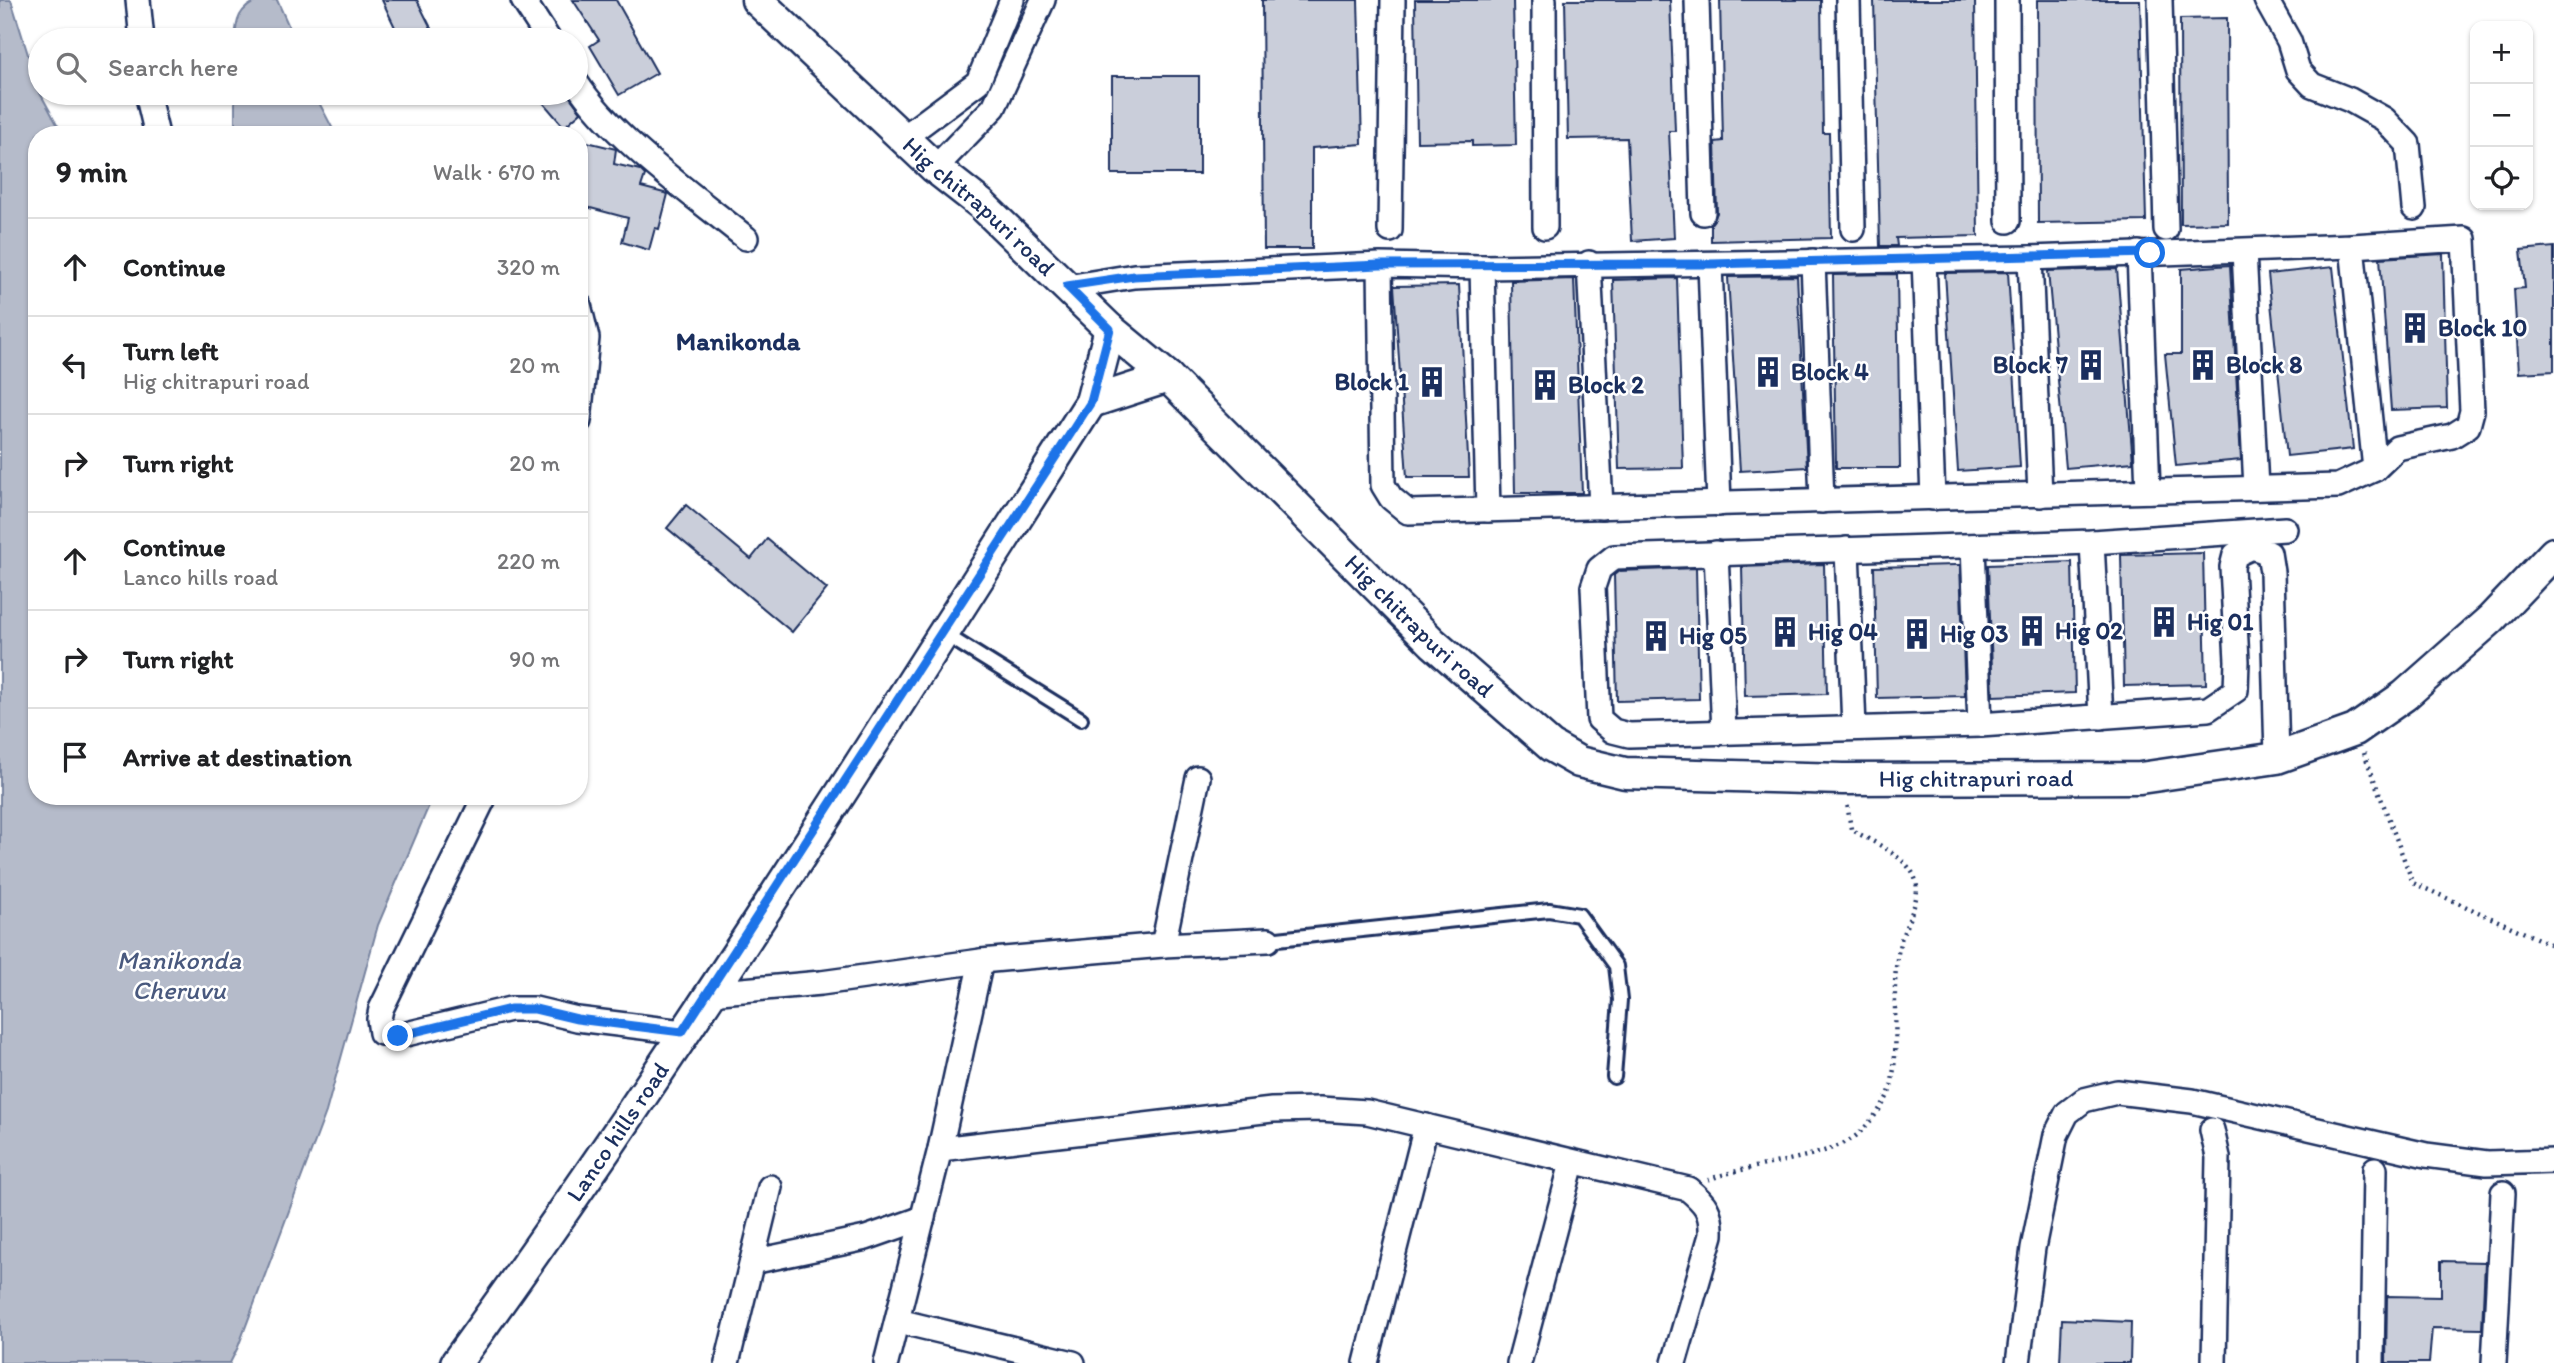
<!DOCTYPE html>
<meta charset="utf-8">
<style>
:root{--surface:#fff;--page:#f6f6f6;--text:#202124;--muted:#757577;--line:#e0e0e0}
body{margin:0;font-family:Itim,sans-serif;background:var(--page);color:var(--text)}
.controls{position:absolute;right:21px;top:21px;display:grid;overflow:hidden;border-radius:14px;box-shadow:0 2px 5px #0004}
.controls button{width:63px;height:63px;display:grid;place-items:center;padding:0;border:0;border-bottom:2px solid var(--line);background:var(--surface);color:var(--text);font:35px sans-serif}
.stop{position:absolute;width:21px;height:21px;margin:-16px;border:5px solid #1a73e8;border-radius:50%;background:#fff}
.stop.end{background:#1a73e8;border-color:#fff;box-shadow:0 2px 7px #0008}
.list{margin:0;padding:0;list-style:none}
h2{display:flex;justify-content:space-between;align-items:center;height:91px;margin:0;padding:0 28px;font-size:30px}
h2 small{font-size:23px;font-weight:400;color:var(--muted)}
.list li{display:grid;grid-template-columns:46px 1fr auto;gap:21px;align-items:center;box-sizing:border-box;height:98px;padding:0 28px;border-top:2px solid var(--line)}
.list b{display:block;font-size:26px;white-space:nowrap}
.list p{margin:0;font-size:23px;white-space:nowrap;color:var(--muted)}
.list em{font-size:23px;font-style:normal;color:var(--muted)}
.icon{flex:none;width:38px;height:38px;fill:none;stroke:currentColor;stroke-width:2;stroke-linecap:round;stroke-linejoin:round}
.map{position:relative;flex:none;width:2554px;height:1363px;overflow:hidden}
.search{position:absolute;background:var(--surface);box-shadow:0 2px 5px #0004;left:28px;top:28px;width:560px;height:77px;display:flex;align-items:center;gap:18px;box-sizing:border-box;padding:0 24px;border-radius:38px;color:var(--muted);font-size:26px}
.panel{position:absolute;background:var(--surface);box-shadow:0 2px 5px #0004;left:28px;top:126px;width:560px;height:679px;border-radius:28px}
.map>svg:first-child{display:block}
.water{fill:#b5bbca;stroke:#77839f;stroke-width:2}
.building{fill:#caceda;stroke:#1b2f5e;stroke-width:2}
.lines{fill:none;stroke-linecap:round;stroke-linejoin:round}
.service-casing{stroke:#1b2f5e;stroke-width:18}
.minor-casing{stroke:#1b2f5e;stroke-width:28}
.tertiary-casing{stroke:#1b2f5e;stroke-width:35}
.path{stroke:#1b2f5e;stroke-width:4.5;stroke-dasharray:2 5;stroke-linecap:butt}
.service{stroke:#fff;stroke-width:12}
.minor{stroke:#fff;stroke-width:23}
.tertiary{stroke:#fff;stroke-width:30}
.route{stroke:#1a73e8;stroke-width:9}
.labels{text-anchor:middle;stroke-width:5;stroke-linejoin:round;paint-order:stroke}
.street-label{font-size:24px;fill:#1b2f5e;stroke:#fff}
.poi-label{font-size:24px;font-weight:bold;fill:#1b2f5e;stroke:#fff;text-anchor:start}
.neighbourhood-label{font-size:26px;font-weight:bold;fill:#1b2f5e;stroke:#fff}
.water-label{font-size:26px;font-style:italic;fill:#49597e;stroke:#fff}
</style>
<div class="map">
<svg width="2554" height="1363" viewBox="0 0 2554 1363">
<rect width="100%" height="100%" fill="#fff"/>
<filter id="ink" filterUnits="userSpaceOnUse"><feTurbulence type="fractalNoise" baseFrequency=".0143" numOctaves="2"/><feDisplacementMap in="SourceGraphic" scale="14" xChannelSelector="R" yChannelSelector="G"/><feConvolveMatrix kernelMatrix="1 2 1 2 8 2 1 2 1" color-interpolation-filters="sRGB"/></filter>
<g filter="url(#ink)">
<g class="water">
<path d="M0,0h11l29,93 23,42h-26v661h396l-55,129 -52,187 -88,235 -8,16h-230z"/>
<path d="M259,0h18l18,40h-60c1,-20 4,-32 24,-40z"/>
<path d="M235,93h79l22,42h-101z"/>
</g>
<g class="building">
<path d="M382,0h35l20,40h-36z"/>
<path d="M573,0h43l41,73 -38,22 -29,-49 9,-6z"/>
<path d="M1262,0h96l4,144 -50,4v101h-48z"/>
<path d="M1415,0h98l3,145 -44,1v-5l-55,1z"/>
<path d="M1565,0h105l5,131h-6l5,107 -42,3 -5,-103 -59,1z"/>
<path d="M1720,0h101l2,133h6l2,105 -120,3v-17l6,-11 -2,-71 8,-1z"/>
<path d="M1874,0h101l3,236 -82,2 1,8h-17z"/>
<path d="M2037,0h103l6,221 -108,2z"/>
<path d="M2227,18l1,205 -47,1 -1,-205z"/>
<rect x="1112" y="76" width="87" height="98"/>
<path d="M535,93h32l14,19 -17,15z"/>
<path d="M579,140l37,9 -2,15 26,6 5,5 -4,12 27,7 -9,35 -4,-1 -6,22 -27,-8 6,-24 -49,-13z"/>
<path d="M2554,247v124l-35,2 -5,-84 11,-1 -4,-38z"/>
<path d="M2443,254l4,154 -56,2 -11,-152z"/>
<path d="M2230,265l11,195 -65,6 -11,-112h16v-85z"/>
<path d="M2333,267l20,182 -66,7 -19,-182z"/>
<path d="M2117,269l16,193 -67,6 -18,-197z"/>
<path d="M2008,272l12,195 -62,4 -13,-198z"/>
<path d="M1897,274l3,194h-64l-3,-193z"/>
<path d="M1797,276l10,191 -67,4 -12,-194z"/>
<path d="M1677,278l6,190 -64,1 -6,-189z"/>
<path d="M1574,279l8,214h-67l-4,-212z"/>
<path d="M1459,285l10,192h-62l-13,-191z"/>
<path d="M686,505l65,54 16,-20 60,50 -35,43 -125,-104z"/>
<path d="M2203,553l3,131 -82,2 -3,-131z"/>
<path d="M2072,562l3,131 -82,3 -5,-131z"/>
<path d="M1824,564l3,130 -82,2 -3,-129z"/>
<path d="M1956,565h4l5,131 -88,2 -3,-131z"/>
<path d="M1696,568l3,131 -82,2 -3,-126 5,-4z"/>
<path d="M2441,1261l44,1 -3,67 -50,-1 -3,35h-43l1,-67 54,1z"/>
<path d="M2062,1319l69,3 -1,41h-70z"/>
</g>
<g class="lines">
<defs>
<g id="service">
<path d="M943,633l138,86"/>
<path d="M1268,940l281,-30 30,5 37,51 4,34 -6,77"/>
</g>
<g id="minor">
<path d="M138,0l4,40"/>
<path d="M523,0l26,40"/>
<path d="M1544,0l1,227"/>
<path d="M1697,0l6,213"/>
<path d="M1848,0l5,229"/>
<path d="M2007,0l1,221"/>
<path d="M2160,0l6,229"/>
<path d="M2266,0l23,41 9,29 14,15 38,15 34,19 24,25 6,64"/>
<path d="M576,82c35,55 117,113 170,156"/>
<path d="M147,93l10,42"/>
<path d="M903,138l75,-56 34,-82"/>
<path d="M935,168l59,-61 49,-107"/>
<path d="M1390,230l3,-230"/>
<path d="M2352,246l23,223"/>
<path d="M2244,251l12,237"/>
<path d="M2139,253l9,238"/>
<path d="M2030,258l10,237"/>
<path d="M1924,259l9,239"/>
<path d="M1813,261l9,240"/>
<path d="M1589,263l12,244"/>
<path d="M1710,264l9,240"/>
<path d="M1482,267l6,243"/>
<path d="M1067,287l67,-11 246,-11 102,2 548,-9 322,-12 112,-7 8,172 -4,15 -16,10 -55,12 -22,21 -37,17 -930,26 -17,-14 -8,-13 -3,-220"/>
<path d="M579,305l8,33 -8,83"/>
<path d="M2092,542l9,175"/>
<path d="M1973,546l7,179"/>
<path d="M1847,549l7,179"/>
<path d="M1716,553l8,179"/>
<path d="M2277,758l-5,-186 -3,-19 -17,-6 -17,8 -3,12 5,94 -1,29 -28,19 -228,16 -351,10 -16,-4 -14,-12 -6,-132 6,-18 15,-12 478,-15 193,-13"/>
<path d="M485,796l-104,213 -2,10 2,14 17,3 112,-27h25l42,10 106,13"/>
<path d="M1163,945l35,-167"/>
<path d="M709,993l112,-10 160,-22 182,-16 105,-5"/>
<path d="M2212,1130l6,27 -4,206"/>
<path d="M940,1149l332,-39 48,-1 47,3 321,77c17,14 24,22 23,46l-37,128"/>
<path d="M752,1262l114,-24 57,-20"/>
<path d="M898,1321l175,42"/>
<path d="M727,1363l43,-176"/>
<path d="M886,1363l54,-214 41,-188"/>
<path d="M1366,1363l60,-237"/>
<path d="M1519,1363l53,-200"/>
<path d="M2018,1363l15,-115 23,-113 11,-22 17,-13 33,-8 75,9 234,54 61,8 67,-2"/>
<path d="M2372,1363l3,-194"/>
<path d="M2494,1363l9,-170"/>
</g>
<g id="tertiary">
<path id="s1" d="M757,0l178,168 46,36 129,125 58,48 265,266 118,103 28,16 46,11 218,6 297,-1 137,-20 78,-28 49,-34 87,-77 63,-66"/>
<path d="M1091,402l77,-25"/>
<path id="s2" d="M456,1363c225,-310 428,-638 635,-961l19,-73"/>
</g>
</defs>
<use href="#service" class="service-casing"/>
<use href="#minor" class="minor-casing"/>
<use href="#tertiary" class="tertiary-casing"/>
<g class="path">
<path d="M2364,753l49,130 141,63"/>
<path d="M1708,1180c37,-16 125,-21 151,-47 10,-9 27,-30 31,-43 12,-47 -1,-95 9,-142 4,-24 28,-52 13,-76 -13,-20 -42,-31 -61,-43l-4,-26"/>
</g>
<use href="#service" class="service"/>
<use href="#minor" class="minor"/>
<use href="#tertiary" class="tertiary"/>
</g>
</g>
<g class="lines" filter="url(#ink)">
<path class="route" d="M398,1036l112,-27h25l42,10 105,13 409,-630 19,-73 -43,-43 67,-10 246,-11 330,-1 440,-11"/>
</g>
<defs>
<symbol id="building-bare" viewBox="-9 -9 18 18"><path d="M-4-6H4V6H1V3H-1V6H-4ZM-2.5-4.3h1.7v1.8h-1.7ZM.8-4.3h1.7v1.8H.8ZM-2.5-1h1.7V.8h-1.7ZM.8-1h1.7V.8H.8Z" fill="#1b2f5e" stroke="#fff" stroke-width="2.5" paint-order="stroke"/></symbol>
</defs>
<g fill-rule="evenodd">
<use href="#building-bare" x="2393" y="306" width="44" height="44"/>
<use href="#building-bare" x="2069" y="343" width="44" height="44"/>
<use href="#building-bare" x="2181" y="343" width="44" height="44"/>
<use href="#building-bare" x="1746" y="350" width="44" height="44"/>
<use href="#building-bare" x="1410" y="360" width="44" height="44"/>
<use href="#building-bare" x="1523" y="363" width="44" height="44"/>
<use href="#building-bare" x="2142" y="600" width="44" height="44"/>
<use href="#building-bare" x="2010" y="609" width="44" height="44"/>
<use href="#building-bare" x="1763" y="610" width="44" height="44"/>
<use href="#building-bare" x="1895" y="612" width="44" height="44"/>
<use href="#building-bare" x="1634" y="614" width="44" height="44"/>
</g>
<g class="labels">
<g class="street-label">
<text dy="8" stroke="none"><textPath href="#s1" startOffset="303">Hig chitrapuri road</textPath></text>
<text dy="8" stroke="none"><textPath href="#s1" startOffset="912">Hig chitrapuri road</textPath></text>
<text dy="8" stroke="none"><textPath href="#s1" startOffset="1521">Hig chitrapuri road</textPath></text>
<text dy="8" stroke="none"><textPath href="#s2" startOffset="282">Lanco hills road</textPath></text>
</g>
<g class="poi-label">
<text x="2438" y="336">Block 10</text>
<text x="2068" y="373" text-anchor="end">Block 7</text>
<text x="2226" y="373">Block 8</text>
<text x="1791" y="380">Block 4</text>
<text x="1409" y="390" text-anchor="end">Block 1</text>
<text x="1568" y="393">Block 2</text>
<text x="2187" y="630">Hig 01</text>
<text x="2055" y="639">Hig 02</text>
<text x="1808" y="640">Hig 04</text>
<text x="1940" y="642">Hig 03</text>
<text x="1679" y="644">Hig 05</text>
</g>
<g class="neighbourhood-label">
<text x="738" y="350">Manikonda</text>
</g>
<g class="water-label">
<text x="179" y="969">Manikonda<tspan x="179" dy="30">Cheruvu</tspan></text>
</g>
</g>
</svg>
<div class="controls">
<button>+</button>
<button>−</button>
<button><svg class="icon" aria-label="locate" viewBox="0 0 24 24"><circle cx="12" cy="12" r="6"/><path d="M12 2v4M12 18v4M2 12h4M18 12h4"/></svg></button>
</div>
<div class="stop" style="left:2150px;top:253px"></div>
<div class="stop end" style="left:398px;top:1036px"></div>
<div class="search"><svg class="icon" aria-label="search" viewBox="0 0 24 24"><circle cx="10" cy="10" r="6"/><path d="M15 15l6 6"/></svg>Search here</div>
<section class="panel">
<h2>9 min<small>Walk · 670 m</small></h2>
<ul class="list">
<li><svg class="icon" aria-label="ahead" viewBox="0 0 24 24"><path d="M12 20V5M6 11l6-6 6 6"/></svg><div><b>Continue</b></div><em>320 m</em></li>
<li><svg class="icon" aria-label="left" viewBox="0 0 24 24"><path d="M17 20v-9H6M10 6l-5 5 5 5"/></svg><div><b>Turn left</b><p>Hig chitrapuri road</p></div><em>20 m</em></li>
<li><svg class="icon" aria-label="right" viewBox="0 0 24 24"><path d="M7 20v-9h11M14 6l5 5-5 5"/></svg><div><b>Turn right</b></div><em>20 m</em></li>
<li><svg class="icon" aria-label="ahead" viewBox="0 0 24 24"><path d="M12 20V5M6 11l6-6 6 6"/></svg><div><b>Continue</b><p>Lanco hills road</p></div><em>220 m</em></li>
<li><svg class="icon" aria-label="right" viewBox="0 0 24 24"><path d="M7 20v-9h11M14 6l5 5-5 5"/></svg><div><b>Turn right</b></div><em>90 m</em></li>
<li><svg class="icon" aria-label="arrive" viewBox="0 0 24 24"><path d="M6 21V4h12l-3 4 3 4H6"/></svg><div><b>Arrive at destination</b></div></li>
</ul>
</section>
</div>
